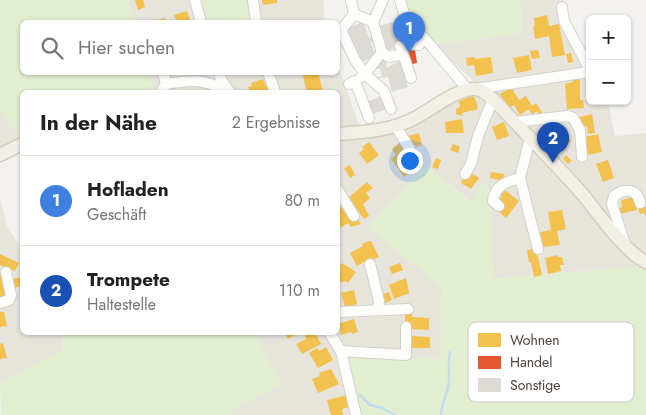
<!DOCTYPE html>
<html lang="de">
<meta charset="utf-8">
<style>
:root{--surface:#fff;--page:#f2f2f2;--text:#222;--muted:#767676;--line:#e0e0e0;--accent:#868178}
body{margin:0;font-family:Jost,sans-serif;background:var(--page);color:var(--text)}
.controls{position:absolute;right:15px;top:15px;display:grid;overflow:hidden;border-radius:8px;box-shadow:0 1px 4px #0004}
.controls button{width:45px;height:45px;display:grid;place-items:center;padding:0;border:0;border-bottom:1px solid var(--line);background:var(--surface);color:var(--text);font:25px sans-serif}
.you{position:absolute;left:409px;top:160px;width:18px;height:18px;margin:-12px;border:4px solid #fff;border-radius:50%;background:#1a73e8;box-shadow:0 0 0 8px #1a73e833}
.badge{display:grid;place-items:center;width:32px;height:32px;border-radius:50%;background:var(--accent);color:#fff;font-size:16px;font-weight:700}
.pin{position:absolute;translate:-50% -41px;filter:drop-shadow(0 1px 2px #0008)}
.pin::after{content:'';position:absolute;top:26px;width:18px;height:15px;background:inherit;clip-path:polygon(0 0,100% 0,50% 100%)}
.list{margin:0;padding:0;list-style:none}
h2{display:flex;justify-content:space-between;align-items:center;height:65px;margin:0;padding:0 20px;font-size:21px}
h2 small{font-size:16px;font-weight:400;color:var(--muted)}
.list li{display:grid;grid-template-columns:32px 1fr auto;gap:15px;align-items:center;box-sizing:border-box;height:90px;padding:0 20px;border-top:1px solid var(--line)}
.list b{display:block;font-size:19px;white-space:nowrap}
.list p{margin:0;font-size:16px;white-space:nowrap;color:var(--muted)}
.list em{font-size:16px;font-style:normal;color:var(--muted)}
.icon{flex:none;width:28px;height:28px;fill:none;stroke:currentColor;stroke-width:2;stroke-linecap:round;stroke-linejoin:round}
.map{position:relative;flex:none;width:646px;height:415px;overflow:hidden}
.search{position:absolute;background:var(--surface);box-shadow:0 1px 4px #0004;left:20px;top:20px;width:320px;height:55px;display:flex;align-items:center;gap:12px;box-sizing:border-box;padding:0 18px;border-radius:8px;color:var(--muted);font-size:19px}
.panel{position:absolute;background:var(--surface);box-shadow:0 1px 4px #0004;left:20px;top:90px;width:320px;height:245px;border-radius:8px}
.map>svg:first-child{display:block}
.residential{fill:#e7e4dc}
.green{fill:#e1eecf}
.homes{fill:#f2c14e}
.shops{fill:#e4572e}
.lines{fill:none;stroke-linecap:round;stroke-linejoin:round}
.stream{stroke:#c0ddf1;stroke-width:2.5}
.building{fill:#dedbd6}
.minor-casing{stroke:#d2d0cb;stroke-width:12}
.major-casing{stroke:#d6cebb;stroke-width:15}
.minor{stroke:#fdfdfc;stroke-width:10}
.major{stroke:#f2efe6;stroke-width:12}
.key{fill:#fff;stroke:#c9c7c4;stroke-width:1}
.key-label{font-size:14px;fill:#4b4439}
</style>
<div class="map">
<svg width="646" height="415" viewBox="0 0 646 415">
<rect width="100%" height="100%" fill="#f4f2ee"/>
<g class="residential">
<path d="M128,0h74l7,22h-75z"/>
<path d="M254,0h69l2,22h-67z"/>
<path d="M520,0h44l2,21 24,40v40h18l7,35 31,-3v121l-12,-9 -51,-60 -88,-94 -11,-8 -9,-1 -43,-38 89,-10z"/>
<path d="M338,66l22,62 -22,2v-38h-60l-8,-19 68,-1z"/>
<path d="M148,73h118l7,19h-119z"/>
<path d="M472,92l9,4 12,11 152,159 -152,13 -3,-91 -8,-4 -10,18 -46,-36 16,122 -2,71 -39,-3 -60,-9 -8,-14 5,-1v-194l42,-4z"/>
<path d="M0,112l21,28 -21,10z"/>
<path d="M0,197l6,27 16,26v82l41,1 -1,18 -62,32z"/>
<path d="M325,332l10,13 18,70h-120l-2,-6 50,-24 -27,-52z"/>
</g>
<g class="green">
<path d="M0,0h128l6,22h-112v50l126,1 6,19h-132v47l-1,1 -21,-28z"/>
<path d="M202,0h50l2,17 -17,5h-28z"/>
<path d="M403,0h117l1,34 -89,10 -19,-22z"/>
<path d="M426,166l45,36 11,-19 8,5 4,91 152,-13v149h-285l-17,-63 96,7 2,-71 -75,-61z"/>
<path d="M254,332l27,53 -50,24 2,6h-232l-1,-32 62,-32 1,-18z"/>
</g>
<g class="homes">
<path d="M135,0h8l2,7 -7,3z"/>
<path d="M262,0h15v3l-14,2z"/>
<path d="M187,11l3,9 -13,2 -3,-7z"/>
<path d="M547,15l2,11 10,-2 6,31 -13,2 -3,-21 -14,3 -2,-13h2l-1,-8z"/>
<path d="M165,18l1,4h-16z"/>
<path d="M538,50l2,8 -8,1 -2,-8z"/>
<path d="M571,53l2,9 -5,1 -2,-9z"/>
<path d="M529,55l3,15 -15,3 -4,-15z"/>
<path d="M475,57v2l16,-2 2,16 -17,3 -2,-11 -7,1 -1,-8z"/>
<path d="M302,72h16l5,20h-16z"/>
<path d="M580,77v23h3l1,8 -17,1 -2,-25 8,-2 -1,-4z"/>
<path d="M263,79l6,13h-19l-2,-5 4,-1 -1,-3z"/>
<path d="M511,87l8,13 7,-4 6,10 4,-3 7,11 -3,2 -3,-5 -5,4 -3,-6 -9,6 -6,-10 -5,3 -9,-14z"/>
<path d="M472,96l3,2 3,11 -16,4 1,3 -7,-2v-5l4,-2 -1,-6z"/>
<path d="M592,114l3,19 -7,1 -1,-8 -6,1 -2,-10z"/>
<path d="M462,119l2,14h-18l-1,-11z"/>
<path d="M504,122l5,14 -12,4 -5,-13z"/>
<path d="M554,124l17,17 -10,10 -15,-14 2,-2 -3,-2z"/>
<path d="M419,133l3,12 -10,3 -4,-12z"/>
<path d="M598,134l4,18 -14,3 -4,-18z"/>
<path d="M369,142l10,13 -12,9 -8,-11 5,-4 -2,-2z"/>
<path d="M401,142l6,8 -2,2 11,16 -12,9 -13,-18 5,-4 -4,-6z"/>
<path d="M453,144l7,3 -2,6 -8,-3z"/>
<path d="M566,155l6,6 -4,3 -5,-5z"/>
<path d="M436,158l5,2 -3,9 -6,-2z"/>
<path d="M608,160l6,18 -11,4 -7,-18z"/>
<path d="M350,165l5,10 -5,3 -6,-10z"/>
<path d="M468,171l11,7 -8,11 -10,-6z"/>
<path d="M491,172l13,2 -1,7 -13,-3z"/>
<path d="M367,182l6,6 -7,5 4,5 -7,6 6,12 -5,3 -16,-21z"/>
<path d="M501,187l18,14 -13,17 -9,-8v-8l5,-6 -5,-4z"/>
<path d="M634,197l3,13 -18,4 -1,-6 4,-1 -1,-7z"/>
<path d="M338,201l4,7 2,-1 12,9 5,8 -10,3 -3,-4 -8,5 -2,-4z"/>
<path d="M643,206v2l3,-1v9l-2,-3 -4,1 -2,-7z"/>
<path d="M562,210l4,19 -9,2 3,14 -18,2 -2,-15 11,-2 -3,-18z"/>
<path d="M369,241h2l8,16 -9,4 -1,-2 -12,7 -7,-13 13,-7 -1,-2z"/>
<path d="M534,249l1,4h2l5,22 -8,2 -3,-15h-2l-2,-12z"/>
<path d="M0,254l19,9 -4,8 -15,-6z"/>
<path d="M558,255v2h4l2,8h-4l1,6 -13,3 -3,-16z"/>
<path d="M342,263l14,9 -8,11 -2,-2 -7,2 -1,-4v-9z"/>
<path d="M400,263l3,7 -11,4 -3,-7z"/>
<path d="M2,274l5,22 -7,2v-23z"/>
<path d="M22,277v9l-9,2 -1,-9z"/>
<path d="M406,278l3,15 -15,6 -5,-14z"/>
<path d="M354,290l3,14 -12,3 -4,-14z"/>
<path d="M389,292l3,8 -7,3 -4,-8z"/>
<path d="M0,312h4l3,14 -7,1z"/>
<path d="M405,314h7v3l17,1v12l-18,-1v-6h-6z"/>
<path d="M354,319l4,13 -6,2 -1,-2 -10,3 -3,-11z"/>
<path d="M284,332h16l-12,7z"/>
<path d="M311,332h4l6,12 -19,10 -6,-10 10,-5 -1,-3z"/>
<path d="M412,336l18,1v11h-18z"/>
<path d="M3,343l4,15 -7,1v-15z"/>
<path d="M326,347l7,13 -15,8 -9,-15 8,-5 2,3z"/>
<path d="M331,369l8,15 -21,9 -6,-14 8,-3 -1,-3z"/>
<path d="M347,395l2,12 -7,2 1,6h-12l-4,-15z"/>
</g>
<path class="shops" d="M415,49l2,14 -9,2 -2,-15z"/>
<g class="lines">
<g class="stream">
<path d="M360,395l10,10 12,3 13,7"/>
<path d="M441,415c0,-10 5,-18 7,-27 3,-12 -1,-23 2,-36"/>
</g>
</g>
<g class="building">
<path d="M363,22l6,16 3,-2 2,6 -3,1 5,13 -15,6 -14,-34z"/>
<path d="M393,22l7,25 -14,4 -7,-25z"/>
<path d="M382,57l5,4 -1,7 14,-7 8,26 -16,5 -4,-15 -12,2 -1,-1 7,-2 -2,-7 -6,-1z"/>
<path d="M383,96l4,13 -17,6 -5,-13z"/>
</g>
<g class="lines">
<defs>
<g id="minor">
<path d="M195,0l6,22"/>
<path d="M253,0l3,22"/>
<path d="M351,0l3,14"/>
<path d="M383,0l-10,22 9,30 7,5 14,-3"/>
<path d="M400,0l5,17 27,30 36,43"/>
<path d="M373,22l-19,-8 -13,16 14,30 10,14 19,17 7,18"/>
<path d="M410,22l-7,32 8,24"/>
<path d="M400,46l5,-2 14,1"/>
<path d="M163,72l3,12"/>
<path d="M219,72l2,8 8,11"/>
<path d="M268,72l7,20"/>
<path d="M361,77l4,-3 17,-22"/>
<path d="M349,84l6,-3 14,37"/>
<path d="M475,89l114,-17v-4l-25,-47 -2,-14"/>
<path d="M161,92l5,-8c26,-4 38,-6 61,8"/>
<path d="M515,122l53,-6 5,2 7,12 2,27"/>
<path d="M395,125l18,29"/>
<path d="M465,174l6,-10 7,-28 15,-37"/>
<path d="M520,178l10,-40"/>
<path d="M338,190l16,26"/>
<path d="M499,206l-6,-5c1,-15 15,-20 27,-23l18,71"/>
<path d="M625,244l-13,-40 2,-8c10,-8 23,-8 26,7"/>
<path d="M370,264l9,37 -1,9"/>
<path d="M0,303l9,-3 2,-4 -5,-24"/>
<path d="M338,312l70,-3"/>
<path d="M329,332l12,19 15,64"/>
<path d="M341,351l65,4v-28"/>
</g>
<g id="major">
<path d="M338,134c25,-2 52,-3 75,-15 18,-9 40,-28 59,-30 9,-1 14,5 21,10 28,30 57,59 85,90 18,20 44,61 68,73"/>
<path d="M0,155l22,-11"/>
</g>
</defs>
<use href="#minor" class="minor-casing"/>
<use href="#major" class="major-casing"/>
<use href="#minor" class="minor"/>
<use href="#major" class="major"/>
</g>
<rect x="468" y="322" width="166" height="80" rx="8" class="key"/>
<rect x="478" y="333" width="23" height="14" fill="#f2c14e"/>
<rect x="478" y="356" width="23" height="13" fill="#e4572e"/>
<rect x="478" y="378" width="23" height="14" fill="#dedbd6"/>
<g class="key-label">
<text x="510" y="345">Wohnen</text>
<text x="510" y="367">Handel</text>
<text x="510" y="390">Sonstige</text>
</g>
</svg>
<div class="controls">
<button>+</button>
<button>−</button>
</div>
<div class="you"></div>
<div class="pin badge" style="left:409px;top:53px;background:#3f7fe0">1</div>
<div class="pin badge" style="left:553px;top:163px;background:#1a4fb4">2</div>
<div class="search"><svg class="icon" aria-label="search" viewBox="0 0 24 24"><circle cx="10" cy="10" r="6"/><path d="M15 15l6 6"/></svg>Hier suchen</div>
<section class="panel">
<h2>In der Nähe<small>2 Ergebnisse</small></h2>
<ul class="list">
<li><span class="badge" style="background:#3f7fe0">1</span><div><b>Hofladen</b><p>Geschäft</p></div><em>80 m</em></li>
<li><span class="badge" style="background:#1a4fb4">2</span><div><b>Trompete</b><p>Haltestelle</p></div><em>110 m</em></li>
</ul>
</section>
</div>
